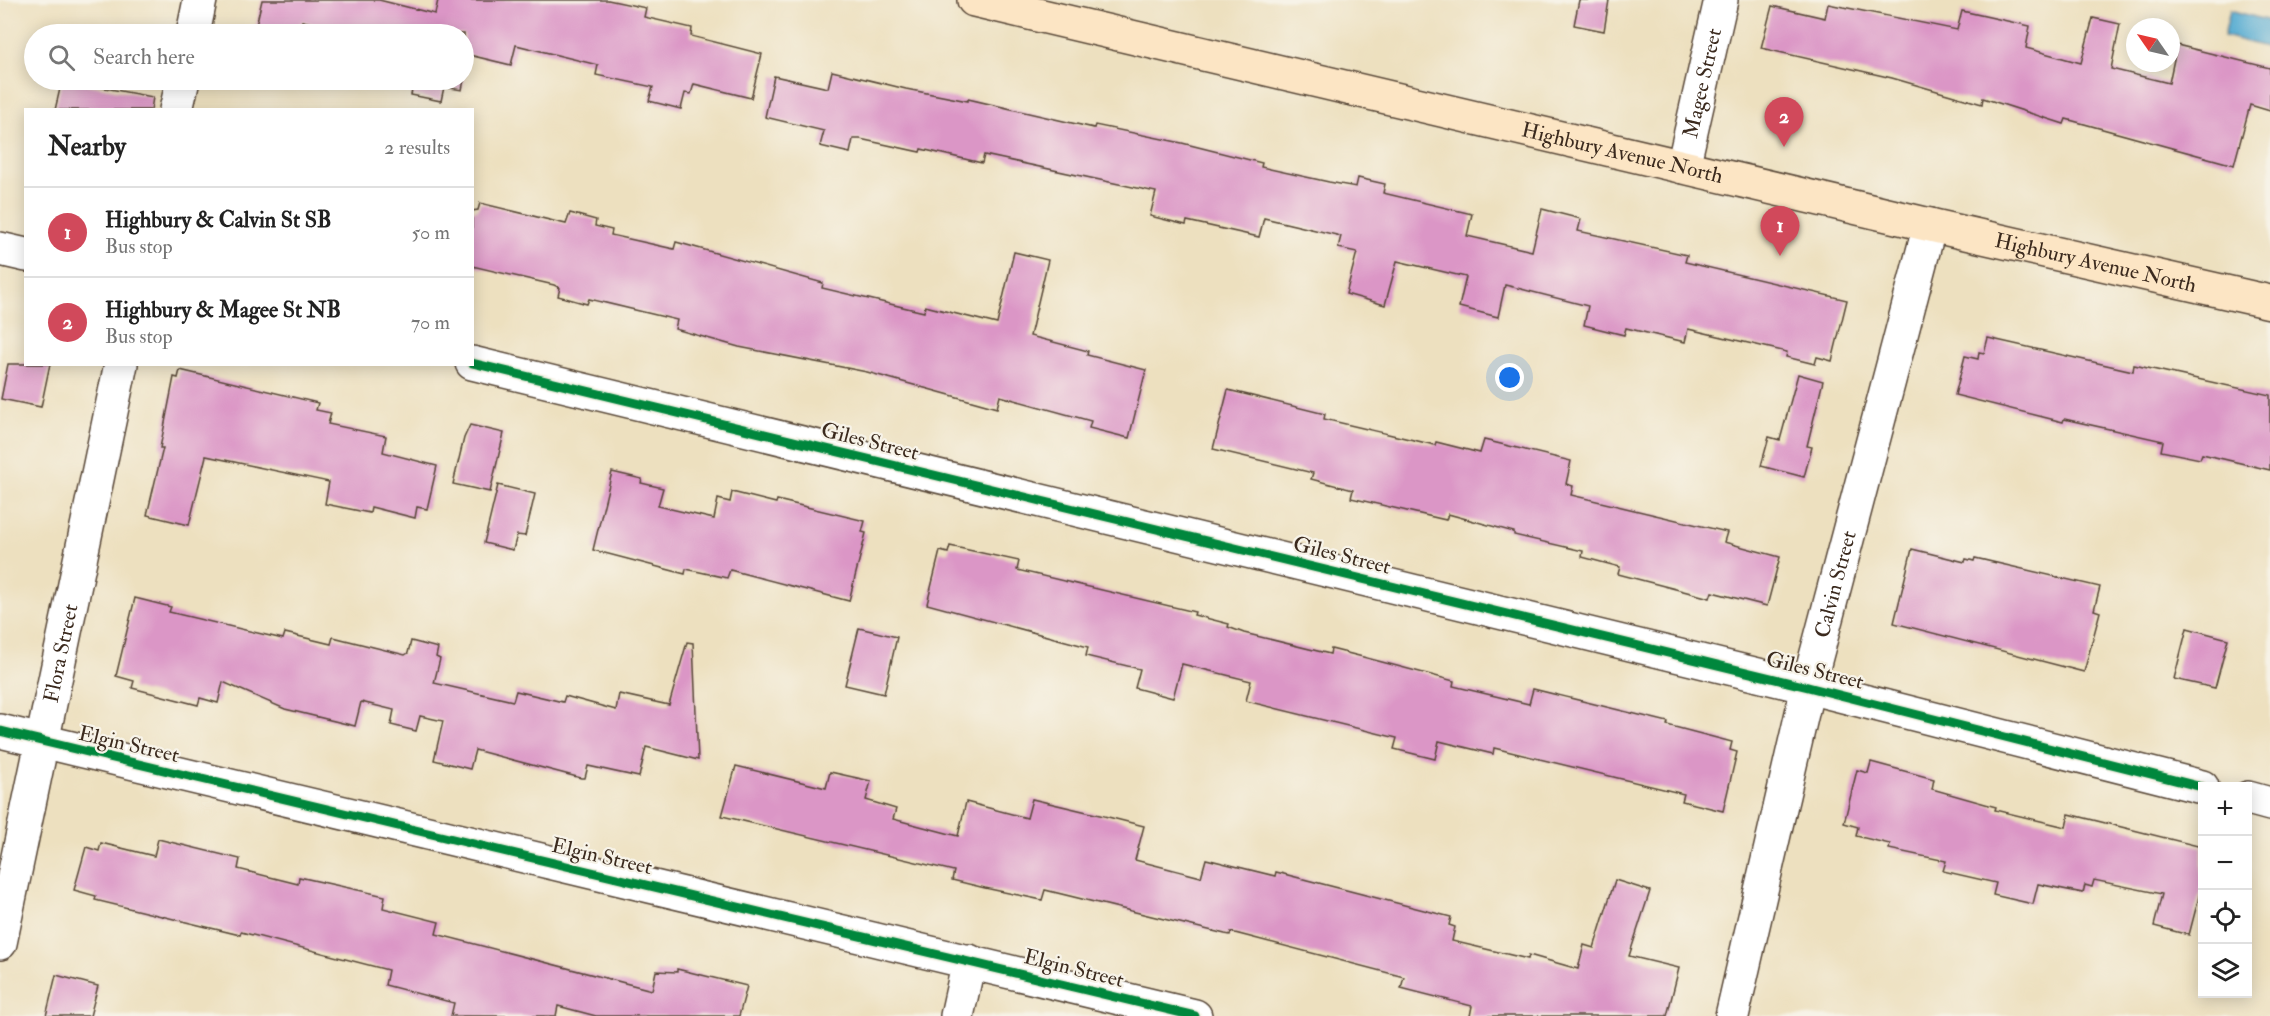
<!DOCTYPE html>
<meta charset="utf-8">
<style>
:root{--surface:#fff;--page:#f6f6f6;--text:#222;--muted:#767676;--line:#e0e0e0;--accent:#d1495b}
body{margin:0;font-family:"IM FELL Double Pica",serif;background:var(--page);color:var(--text)}
.controls{position:absolute;right:18px;bottom:18px;display:grid;overflow:hidden;border-radius:0px;box-shadow:0 3px 15px #0003}
.controls button{width:54px;height:54px;display:grid;place-items:center;padding:0;border:0;border-bottom:2px solid var(--line);background:var(--surface);color:var(--text);font:30px sans-serif}
.compass{position:absolute;left:2126px;top:18px;width:54px;height:54px;border-radius:50%;background:var(--surface);box-shadow:0 3px 15px #0003;rotate:304deg}
.you{position:absolute;left:1510px;top:378px;width:21px;height:21px;margin:-15px;border:4px solid #fff;border-radius:50%;background:#1a73e8;box-shadow:0 0 0 9px #1a73e833}
.badge{display:grid;place-items:center;width:39px;height:39px;border-radius:50%;background:var(--accent);color:#fff;font-size:20px;font-weight:700}
.pin{position:absolute;translate:-50% -50px;filter:drop-shadow(0 2px 3px #0008)}
.pin::after{content:'';position:absolute;top:32px;width:21px;height:18px;background:inherit;clip-path:polygon(0 0,100% 0,50% 100%)}
.list{margin:0;padding:0;list-style:none}
h2{display:flex;justify-content:space-between;align-items:center;height:78px;margin:0;padding:0 24px;font-size:26px}
h2 small{font-size:20px;font-weight:400;color:var(--muted)}
.list li{display:grid;grid-template-columns:39px 1fr auto;gap:18px;align-items:center;box-sizing:border-box;height:90px;padding:0 24px;border-top:2px solid var(--line)}
.list b{display:block;font-size:22px;white-space:nowrap}
.list p{margin:0;font-size:20px;white-space:nowrap;color:var(--muted)}
.list em{font-size:20px;font-style:normal;color:var(--muted)}
.icon{flex:none;width:33px;height:33px;fill:none;stroke:currentColor;stroke-width:2;stroke-linecap:round;stroke-linejoin:round}
.map{position:relative;flex:none;width:2270px;height:1016px;overflow:hidden}
.search{position:absolute;background:var(--surface);box-shadow:0 3px 15px #0003;left:24px;top:24px;width:450px;height:66px;display:flex;align-items:center;gap:15px;box-sizing:border-box;padding:0 21px;border-radius:33px;color:var(--muted);font-size:22px}
.panel{position:absolute;background:var(--surface);box-shadow:0 3px 15px #0003;left:24px;top:108px;width:450px;height:258px;border-radius:0px}
.map>svg:first-child{display:block}
.water{fill:#54abd1;stroke:#486a78;stroke-width:1.5}
.building{fill:#db96c6}
.lines{fill:none;stroke-linecap:round;stroke-linejoin:round}
.street-casing{stroke:#564536;stroke-width:36}
.secondary-casing{stroke:#564536;stroke-width:36}
.street{stroke:#fff;stroke-width:33}
.secondary{stroke:#fce5c4;stroke-width:33}
.cycleway-casing{stroke:#f7f3e8;stroke-width:13}
.cycleway{stroke:#00873e;stroke-width:9}
.labels{text-anchor:middle;stroke-width:4.5;stroke-linejoin:round;paint-order:stroke}
.street-label{font-size:21px;fill:#3b2a1e;stroke:#f7f3e8}
</style>
<div class="map">
<svg width="2270" height="1016" viewBox="0 0 2270 1016">
<rect width="100%" height="100%" fill="#f7f3e8"/>
<filter id="ink" filterUnits="userSpaceOnUse"><feTurbulence type="fractalNoise" baseFrequency=".0167" numOctaves="2"/><feDisplacementMap in="SourceGraphic" scale="12" xChannelSelector="R" yChannelSelector="G"/><feConvolveMatrix kernelMatrix="1 2 1 2 8 2 1 2 1" color-interpolation-filters="sRGB"/></filter>
<filter id="wash" filterUnits="userSpaceOnUse"><feTurbulence type="fractalNoise" baseFrequency=".008" numOctaves="4" result="noise"/><feDisplacementMap in="SourceGraphic" scale="24" xChannelSelector="R" yChannelSelector="G"/><feGaussianBlur stdDeviation="1.35" result="paint"/><feColorMatrix in="noise" values="0 0 0 0 0 0 0 0 0 0 0 0 0 0 0 0 0 1.4 0 .05"/><feComposite in="paint" operator="in"/></filter>
<g filter="url(#wash)">
<rect width="100%" height="100%" fill="#ede0bf"/>
<path class="water" d="M2230,10l40,11v27l-46,-12z"/>
<g id="blocks">
<g class="building">
<path d="M262,0h117l56,14 3,-14h170l38,8 -2,9 48,11 -1,8 71,18 -11,44 -57,-14 -3,10 -6,-1 -4,16 -32,-8 4,-14 -57,-12 2,-10 -82,-20 -5,20 -42,-10 -7,35 -18,-3 -3,14 -30,-6 3,-15h50v-46h-106l-56,-13 -4,13h-22l-21,-4z"/>
<path d="M1579,0h30l-5,31 -30,-6z"/>
<path d="M1828,4l129,26 5,-19 68,15 -4,22 55,15 12,-45 27,6 -9,45 58,14 8,-38 93,23v43l-20,-6 -16,60 -168,-46 -2,5 -81,-26 -1,6 -90,-26 -131,-30 11,-42 53,12z"/>
<path d="M832,71l74,18 62,12v-2l126,29 1,-3 87,18 80,20 -1,4 68,15 27,5 2,-9 27,6 -2,9 89,21 -5,22 65,15 10,-42 39,10 -3,12 109,24 -2,7 162,38 -15,61 -15,-4 -2,7 -29,-7 1,-5 -99,-23 -3,13 -59,-14 -2,7 -40,-10 4,-19 -83,-21 -7,32 -39,-10 7,-30 -69,-16 -12,44 -39,-11 11,-42 -19,-4 3,-12 -77,-18 -5,19 -72,-16 -1,4 -36,-9 6,-24 -172,-37 -2,8 -61,-14 -1,3 -60,-13h-7l-3,14 -30,-7 4,-15 -59,-14 9,-41 54,12z"/>
<path d="M62,80l91,17 -2,13h-96z"/>
<path d="M480,203l86,21 4,-11 26,7 -1,6 17,4 -1,5 63,14 2,-7 147,41 -1,5 102,24 1,-6 72,18 17,-72 34,8 -18,76 58,15 -1,4 59,15 -17,68 -40,-10 2,-7 -91,-25 -3,12 -130,-36 -128,-25 -64,-18 2,-9 -88,-21 -2,5 -29,-8 2,-8 -6,-3 -82,-19v-55l6,-1z"/>
<path d="M1988,338l145,33 1,-6 136,30v75l-68,-16 -2,5 -39,-8 2,-10 -99,-22 -1,3 -108,-27 10,-39 13,3 1,-7 5,1z"/>
<path d="M8,364h42l-9,43 -40,-8z"/>
<path d="M180,370l138,33 -2,7 15,3 -3,11 58,12 -3,16 54,14 -10,43 -10,-2 -2,11 -44,-11 -1,6 -45,-9 4,-22 -123,-26 -17,69 -42,-10 16,-67h-3l14,-71 4,1z"/>
<path d="M1798,374l25,7 -16,65 5,1 -8,30 -43,-11 8,-29 11,3z"/>
<path d="M1228,390l97,24 -1,5 111,26 1,-3 44,11 4,-13 87,21 -5,23 7,2 -2,9 156,37 -3,10 56,15 -13,49 -55,-14 -2,6 -92,-24 2,-7 -38,-10 1,-6 -69,-16v-3l-66,-18 -2,6 -95,-22 2,-8 -42,-11 2,-6 -100,-24z"/>
<path d="M470,425l34,8 -14,59 -37,-8 11,-46z"/>
<path d="M612,472l30,7 -1,4 22,5 -5,18 56,13 4,-20 12,3 2,-10 44,11 1,-3 88,21 -3,11 4,1 -17,68 -119,-31 -3,8 -41,-9 -1,5 -92,-24z"/>
<path d="M498,485l37,9 -10,42 -8,-1 -4,15 -29,-7z"/>
<path d="M950,546l69,15 -2,9 178,42 -1,3 35,9 -1,3 16,6 86,21 1,-5 32,8 91,24 -1,5 76,18 4,-15 135,33 -1,3 65,17 -2,8 7,2 -14,59 -41,-10 2,-7 -190,-46 -1,6 -54,-13 -4,18 -41,-10 3,-11 -151,-37 5,-20 -69,-17 -9,34 -38,-10 5,-19 -54,-13 2,-9 -161,-43 13,-53 8,2z"/>
<path d="M1912,549l53,13 1,-3 8,2 1,-3 125,29 -6,23 6,2 -16,60 -190,-49z"/>
<path d="M135,598l36,9 -2,5 114,27 2,-6 46,11 2,-7 72,18 3,-2 3,-12 27,7 -2,9 4,2 -6,24 79,18 3,-10 47,11 2,-6 51,14 3,-16 50,11 18,-63 6,1 5,117 -52,-13 -7,30 -51,-11 -3,12h-4l-106,-28 -5,19 -36,-9 9,-39 -23,-5 -4,15 -25,-6 3,-15 -33,-8 -6,24 -70,-17 -62,-27 -5,21 -18,-5 -2,7 -66,-17 2,-7 -18,-5z"/>
<path d="M859,628l38,9 -13,57 -39,-9z"/>
<path d="M2187,628l41,11 -13,49 -41,-9z"/>
<path d="M1871,762l63,17 -2,10 64,18 -1,3 71,17 3,-13 133,33v38l-13,50 -35,-9 8,-32 -68,-14 -2,7 -7,-2 -2,8 -45,-9 -5,20 -40,-9 3,-12 -53,-12 3,-10 -57,-12 1,-5 -34,-8 2,-9 -14,-4 13,-53 11,3z"/>
<path d="M736,766l90,22 4,-16 41,9 -5,19 30,9 -3,10 65,17 8,-34 61,16 5,-19 72,17 40,10 -9,34 66,17 5,-18 69,17 1,-4 175,45 -2,8 6,2 -3,14 76,18 1,-4 49,14 6,-24 10,3 21,-68 35,11 -21,65 50,12 -12,48h-197l2,-10 -71,-18 3,-11 -173,-45 -1,3 -5,-1 -180,-44 -3,10 -57,-12 -33,-8 2,-9 -232,-55z"/>
<path d="M158,839l82,20 -2,10 60,15 1,-7 86,19 -2,12 56,14 -3,12 216,56 4,-19 21,1v-3l70,17 -8,30h-143l-38,-10 -2,10h-105l3,-13 -69,-18 3,-15 -147,-38 -1,3 -145,-35 1,-4 -22,-6 12,-43 13,4 2,-8 53,13z"/>
<path d="M56,975l42,11 -8,30h-44z"/>
</g>
</g>
</g>
<g filter="url(#ink)">
<use href="#blocks" fill-opacity="0" stroke="#564536" stroke-width="1.5"/>
<g class="lines">
<defs>
<g id="street">
<path d="M193,34l7,-34"/>
<path d="M176,110l7,-30"/>
<path id="s1" d="M1683,167l38,-167"/>
<path d="M0,249l26,6"/>
<path d="M472,363l1336,324 394,100"/>
<path d="M0,731l1195,285"/>
<path d="M2248,798l22,6"/>
<path id="s2" d="M0,943l121,-579"/>
<path d="M957,1016l12,-55"/>
<path id="s3" d="M1732,1016l76,-329 122,-462"/>
</g>
<g id="secondary">
<path id="s4" d="M974,0l956,225 340,77"/>
</g>
</defs>
<use href="#street" class="street-casing"/>
<use href="#secondary" class="secondary-casing"/>
<use href="#street" class="street"/>
<use href="#secondary" class="secondary"/>
<defs>
<g id="cycleway">
<path d="M472,363l1336,324 394,100"/>
<path d="M0,731l1195,285"/>
</g>
</defs>
<use href="#cycleway" class="cycleway-casing"/>
<use href="#cycleway" class="cycleway"/>
</g>
</g>
<g class="labels">
<g class="street-label">
<text dy="7" stroke="none"><textPath href="#s1" startOffset="86">Magee Street</textPath></text>
<text dy="7" stroke="none"><textPath href="#s4" startOffset="666">Highbury Avenue North</textPath></text>
<text dy="7" stroke="none"><textPath href="#s4" startOffset="1152">Highbury Avenue North</textPath></text>
<text transform="translate(870 441) rotate(14)" y="7">Giles Street</text>
<text transform="translate(1342 555) rotate(14)" y="7">Giles Street</text>
<text dy="7" stroke="none"><textPath href="#s3" startOffset="444">Calvin Street</textPath></text>
<text dy="7" stroke="none"><textPath href="#s2" startOffset="296">Flora Street</textPath></text>
<text transform="translate(1815 670) rotate(14)" y="7">Giles Street</text>
<text transform="translate(129 744) rotate(13)" y="7">Elgin Street</text>
<text transform="translate(602 856) rotate(13)" y="7">Elgin Street</text>
<text transform="translate(1074 968) rotate(14)" y="7">Elgin Street</text>
</g>
</g>
</svg>
<div class="controls">
<button>+</button>
<button>−</button>
<button><svg class="icon" aria-label="locate" viewBox="0 0 24 24"><circle cx="12" cy="12" r="6"/><path d="M12 2v4M12 18v4M2 12h4M18 12h4"/></svg></button>
<button><svg class="icon" aria-label="layers" viewBox="0 0 24 24"><path d="M12 4l9 5-9 5-9-5zM3 14l9 5 9-5"/></svg></button>
</div>
<svg class="compass" viewBox="-18 -18 36 36"><path d="M0-13l5 13h-10z" fill="#e53935"/><path d="M0 13l5-13h-10z" fill="#767676"/></svg>
<div class="you"></div>
<div class="pin badge" style="left:1780px;top:256px">1</div>
<div class="pin badge" style="left:1784px;top:147px">2</div>
<div class="search"><svg class="icon" aria-label="search" viewBox="0 0 24 24"><circle cx="10" cy="10" r="6"/><path d="M15 15l6 6"/></svg>Search here</div>
<section class="panel">
<h2>Nearby<small>2 results</small></h2>
<ul class="list">
<li><span class="badge">1</span><div><b>Highbury &amp; Calvin St SB</b><p>Bus stop</p></div><em>50 m</em></li>
<li><span class="badge">2</span><div><b>Highbury &amp; Magee St NB</b><p>Bus stop</p></div><em>70 m</em></li>
</ul>
</section>
</div>
